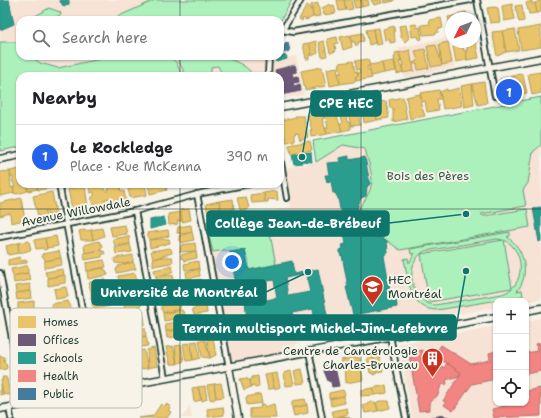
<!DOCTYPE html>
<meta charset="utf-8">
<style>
:root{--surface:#fff;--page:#f6f6f6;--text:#202124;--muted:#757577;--line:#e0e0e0;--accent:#2563eb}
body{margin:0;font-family:"Shantell Sans",sans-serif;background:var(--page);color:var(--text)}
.controls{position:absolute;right:12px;bottom:12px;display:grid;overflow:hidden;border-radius:8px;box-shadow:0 1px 3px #0004}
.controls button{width:36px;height:36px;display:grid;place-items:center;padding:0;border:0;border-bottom:1px solid var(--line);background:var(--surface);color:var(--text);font:20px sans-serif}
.compass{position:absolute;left:445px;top:12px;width:36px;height:36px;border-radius:50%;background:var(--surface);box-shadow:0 1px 3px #0004;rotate:227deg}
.you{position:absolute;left:232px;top:262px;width:14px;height:14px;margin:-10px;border:3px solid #fff;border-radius:50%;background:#1a73e8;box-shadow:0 0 0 6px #1a73e833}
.badge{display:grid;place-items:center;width:26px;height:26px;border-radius:50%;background:var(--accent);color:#fff;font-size:13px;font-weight:700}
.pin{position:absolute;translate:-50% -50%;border:2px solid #fff;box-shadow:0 1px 4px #0006}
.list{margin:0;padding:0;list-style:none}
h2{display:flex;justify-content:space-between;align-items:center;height:52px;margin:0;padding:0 16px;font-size:17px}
h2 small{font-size:13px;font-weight:400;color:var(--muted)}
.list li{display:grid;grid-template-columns:26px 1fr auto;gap:12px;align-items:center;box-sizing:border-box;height:64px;padding:0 16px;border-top:1px solid var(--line)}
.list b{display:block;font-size:15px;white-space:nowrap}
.list p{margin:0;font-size:13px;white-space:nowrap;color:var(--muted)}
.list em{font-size:13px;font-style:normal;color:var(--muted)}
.icon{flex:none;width:22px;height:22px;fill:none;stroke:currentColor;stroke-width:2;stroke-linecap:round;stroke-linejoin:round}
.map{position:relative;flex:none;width:541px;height:418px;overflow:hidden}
.search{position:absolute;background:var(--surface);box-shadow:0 1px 3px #0004;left:16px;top:16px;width:268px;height:44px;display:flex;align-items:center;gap:10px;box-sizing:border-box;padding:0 14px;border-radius:12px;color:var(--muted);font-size:15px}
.panel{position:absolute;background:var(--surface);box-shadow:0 1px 3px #0004;left:16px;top:72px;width:268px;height:116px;border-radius:12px}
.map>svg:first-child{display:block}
.built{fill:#f6e3d5}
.green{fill:#acf1bc;stroke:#669778;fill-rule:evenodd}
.homes{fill:#e9c46a;stroke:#ac9c5a}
.offices{fill:#6d597a;stroke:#565165}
.schools{fill:#2a9d8f;stroke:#278074;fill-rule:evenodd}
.health{fill:#f28482;stroke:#b36f6b}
.public{fill:#457b9d;stroke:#3a687e}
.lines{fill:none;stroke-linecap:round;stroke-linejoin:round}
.street-casing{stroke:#1f3d34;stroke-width:8}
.secondary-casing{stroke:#1f3d34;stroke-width:9}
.street{stroke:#f7f3e8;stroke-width:4.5}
.secondary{stroke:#f7f3e8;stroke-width:6}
.grid{fill:none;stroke:#1f3d34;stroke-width:1;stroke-opacity:0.55}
.labels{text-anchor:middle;stroke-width:4;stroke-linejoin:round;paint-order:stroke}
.park-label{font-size:12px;fill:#345848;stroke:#f7f3e8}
.street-label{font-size:12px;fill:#1f3d34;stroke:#f7f3e8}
.poi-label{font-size:12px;fill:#1f3d34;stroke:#f7f3e8;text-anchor:start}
.key{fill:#f7f3e8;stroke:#b6bcb2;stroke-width:1}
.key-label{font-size:11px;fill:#1f3d34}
.leader{fill:none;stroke:#0f766e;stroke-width:1.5}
.callout-dot{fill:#0f766e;stroke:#f7f3e8;stroke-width:1.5}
.callout{fill:#0f766e;stroke:#0f766e;stroke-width:1.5}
.callout-label{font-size:13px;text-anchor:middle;font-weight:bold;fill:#fff}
</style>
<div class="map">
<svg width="541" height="418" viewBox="0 0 541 418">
<rect width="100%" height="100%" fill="#f7f3e8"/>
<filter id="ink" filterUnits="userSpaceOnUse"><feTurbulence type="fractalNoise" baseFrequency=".025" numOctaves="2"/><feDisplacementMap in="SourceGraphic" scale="8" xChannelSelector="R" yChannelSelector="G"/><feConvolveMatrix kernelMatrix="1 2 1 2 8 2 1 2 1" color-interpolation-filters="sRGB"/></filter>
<g filter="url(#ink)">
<g class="built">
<path d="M0,0h292l-12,22v-2h-260v36h247l-2,7 31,-7 8,39 -24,4v-23h-260v71l-20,4z"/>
<path d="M448,37l7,30 -50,11 -7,-30z"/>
<path d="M541,97v202l-15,3 -30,-1v6l-201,37 -3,11 -63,12 -24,-145 86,-15 -6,-39 31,-6 -3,-21z"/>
<path d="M541,318v100h-129l-13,-74 97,-18v77h30v-82z"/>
<path d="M190,406l2,12h-10z"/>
</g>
<g class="green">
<path d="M155,0h137l-12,22v-2h-170z"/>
<path d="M49,8l11,4 1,3 -5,2v3h-23l-1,-2z"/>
<path d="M0,42h20v14h11l9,7 18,5 56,-12h59l-1,3 4,3 6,14h-162v71l-20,4z"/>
<path d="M176,56c26,0 61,-4 78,20h-31l-5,-10 -7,1v9h-25z"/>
<path d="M541,97v48l-8,7 -5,31 -5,7 3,16 -45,8 2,2 44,-7 3,18 -130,23 -18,-13 -2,-12 -21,-17c19,-24 13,-32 6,-59l-22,-4 -27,17 -3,-21z"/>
<path d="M270,214l-1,14 7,37 -27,5 -4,-20 -15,2 -5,-2 -12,2 -8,-30z"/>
<path d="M510,232v4l-3,1c17,10 24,38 10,54l5,-1 1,6 -86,14c-27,0 -29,-31 -33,-51l4,-1 1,5 6,-10 -4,1 -1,-5zM497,239l6,1 -82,14 8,48 83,-14 -8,-48c22,10 22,47 -2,54l-67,11c-25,-2 -32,-43 -10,-54z"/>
</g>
<g class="homes">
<path d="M337,0h7l2,10 -7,1z"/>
<path d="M344,0h7l2,9 -7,1z"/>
<path d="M353,0h8l1,7 -7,1z"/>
<path d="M361,0h7l1,5 -7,2z"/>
<path d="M371,0h10l1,3 -8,2z"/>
<path d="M384,0h10v1l-9,2z"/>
<path d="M541,0v12l-4,1 -2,-10z"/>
<path d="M532,1v3l3,-1 2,10 -8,1 -3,-11z"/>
<path d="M318,3l2,13 -7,1 -2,-12z"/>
<path d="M330,4l1,2 3,-1 2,8 -12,2 -2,-7z"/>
<path d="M512,4l3,15 -11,2 -2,-15z"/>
<path d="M307,5l3,2v3l2,-1 1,8 -7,3 -3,-2 -1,3 -3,-2z"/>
<path d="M522,5l2,16 -5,1 -4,-16z"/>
<path d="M494,7l4,1 2,14 -10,1 -3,-15z"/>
<path d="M466,12l1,6h-8l-1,-4z"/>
<path d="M457,15v3h-6v12l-3,-13z"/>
<path d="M441,18l2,10 -5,1v3l-3,2 -12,1 -2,-10 9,-1 -1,-4z"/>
<path d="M416,24l2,4 2,-1 2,12 -3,1 -1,-4 -6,1 -2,-12z"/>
<path d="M406,25l3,13 -4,4 -4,-5 -2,-11z"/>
<path d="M394,26l1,16 -5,1v-3h-5l-2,-11z"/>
<path d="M541,26v21l-20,3 -3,-20z"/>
<path d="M379,28l3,16 -6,1 -3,-16z"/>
<path d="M373,29l2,14 -6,2 -3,-15z"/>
<path d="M515,29l4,21 -13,2 -4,-21z"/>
<path d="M502,31l4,21 -9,4 -5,-24z"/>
<path d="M363,33l1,8 -6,1 1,3h-4v-3h-3l-1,-7z"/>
<path d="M350,35l2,12 -9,3 -3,-13z"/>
<path d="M337,37l1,6 -3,1 1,7 -6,2 -3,-14z"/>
<path d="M316,41l2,12 -6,3 -3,-13z"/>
<path d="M324,41l3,15 -5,1 -3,-15z"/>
<path d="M448,42l4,21 -10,2 -3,-21z"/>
<path d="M461,42l3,9 2,-1 1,10 -11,2 -3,-15 4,-2v-2z"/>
<path d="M468,42l8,1 3,15 -12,2 -1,-10h1z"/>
<path d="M309,43l3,11 -3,1v4h-3l-3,-15z"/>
<path d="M436,45l6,20 -11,2 -4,-21z"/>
<path d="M425,49l4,19 -11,2 -1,-6h-4l1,7 -11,2 -1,-7 1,-1 -4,-12 11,-3 2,13 6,-2 -3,-10z"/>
<path d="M399,52l2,9h-2l4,11 -6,2 -3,-17 2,-1 -1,-3z"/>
<path d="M368,59l2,7 -3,1 1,3h2l2,8 -16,3 -1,-4 3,-1v-3h2l-1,-4 -2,1 -2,-9z"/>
<path d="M353,61l2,11 2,-1 1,5 -3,1 1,4 -3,1 -13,2 -2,-11 3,1 -2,-11z"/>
<path d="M394,61l2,10 -12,2 -2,-10z"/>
<path d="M382,63l2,10 -13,3 -2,-11z"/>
<path d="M322,67l4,19 -21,4 -4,-19z"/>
<path d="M337,67l3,17 -10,2 -3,-17z"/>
<path d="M541,72v21l-9,2 -4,-21z"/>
<path d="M520,74l3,1 4,18 -9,2 -5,-19z"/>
<path d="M513,76l3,22 -12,2 -4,-21z"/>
<path d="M484,82l3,21 -9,2 -6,-21z"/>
<path d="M472,84l2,21 -10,2 -3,-21z"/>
<path d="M459,88l3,18 -19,3 -3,-17 7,-3v2z"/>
<path d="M439,90l2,9h-4l2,11 -12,2 -2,-11 -3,1 -2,-9z"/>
<path d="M420,94l2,8h-2l5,14 -15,3 -4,-22z"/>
<path d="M403,97l4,22 -14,3v-14h-3l-1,-8z"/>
<path d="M386,101l3,17 -12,2 -4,-17z"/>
<path d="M373,103l4,17 -13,3 -3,-17z"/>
<path d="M346,107l2,9h-2l1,6h2l2,7 -9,2 -2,-6 3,-3 -5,-12z"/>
<path d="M347,108h11l2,17 -9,1z"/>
<path d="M338,110l1,5 -2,1 5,15 -15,3 -2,-6h3l-2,-10h-2l-2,-6z"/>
<path d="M322,112l2,6 -2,1 5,15 -16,3 -1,-7h2l-5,-15z"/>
<path d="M295,116h9l4,21 -8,3 -2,-7 -4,1v7l-8,1 -4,-22 14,-3z"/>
<path d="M310,141l2,9 -21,4 -2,-9z"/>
<path d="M20,169v15l6,1 2,6 -11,3 -3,-1 -1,-6h2l-3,-7 1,-1v-2h-2l-1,-6z"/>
<path d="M10,171l1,17 2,-1 1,6 -14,3v-24z"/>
<path d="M27,184h10l1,5 -10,2z"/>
<path d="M37,184h13l1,4 -13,2z"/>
<path d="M97,184h7l1,7h4l-1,-7h15v2l-3,1 1,4h3l2,9 -14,3 -1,-5 -6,1 1,5 -13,2 -2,-8 3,-2v-4l-4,1 -1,-7z"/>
<path d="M127,184h18l2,11 -17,3z"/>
<path d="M148,184h18l1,6 -17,4z"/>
<path d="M171,184h8v2l-7,1z"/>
<path d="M85,186l3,21 -16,3 -4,-21z"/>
<path d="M277,191l1,9 -10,-1v3h-3l-1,-9z"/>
<path d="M52,192l4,22 -8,2 -1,-5h-2l1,5h-8l-5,-20z"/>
<path d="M264,193l1,9 -13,1 -2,-8z"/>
<path d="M246,197l3,11 -8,5 -4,-15z"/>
<path d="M21,198l4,22 -14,3 -1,-10 -10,3v-13z"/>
<path d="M233,199l1,10 -13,4 -2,-12z"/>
<path d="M219,201l1,9 -4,1v3h-8l-2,-10z"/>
<path d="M189,209l2,11 -9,2 -2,-12z"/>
<path d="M181,212l1,9h-5l1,3 -9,1 -1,-11z"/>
<path d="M125,225l2,9 -15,2 -2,-9z"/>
<path d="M191,225l1,7 -9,2 -6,-1 1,-6z"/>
<path d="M102,228l2,8 -11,4 -2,-10z"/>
<path d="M85,230v1l6,-1 2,10h-12l-2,-9z"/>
<path d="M168,230l1,6 -20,4 -2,-7z"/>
<path d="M192,232l2,8 -13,3 -2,-2v-5z"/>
<path d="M56,236l2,10 -11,2 -2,-10z"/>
<path d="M129,236l1,8 -15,2 -2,-7z"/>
<path d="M45,238l2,11 -3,1 -1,-2 -7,1 -2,-9z"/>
<path d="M159,239h10l1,4 -20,5 -1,-8z"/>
<path d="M29,241l2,9 -12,3 -1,-10z"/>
<path d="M99,241l4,6 -3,1 1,2 -16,3 -1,-8z"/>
<path d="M18,243l1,10 -11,2 -2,-9z"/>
<path d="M195,243l1,8 -16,1 1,-7z"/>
<path d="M130,244l2,8 -16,2 -1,-6z"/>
<path d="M169,248l2,1 1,4 -19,6 -2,-8z"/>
<path d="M101,250v1h3l1,3h-3v3l-17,3 -1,-7z"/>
<path d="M59,251l2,7 -16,3 -1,-4h-2v-3z"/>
<path d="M196,251l1,7 -13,3 -1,-3 -2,1v-4z"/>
<path d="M133,255v7l-9,2 -9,-1 -1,-4 2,-1z"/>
<path d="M20,257l1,4 6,-1v3l-19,2v-5z"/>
<path d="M163,257h9l1,4 -2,2 -18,3v-7z"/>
<path d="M61,258l1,7 -18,3 1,-7z"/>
<path d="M104,260l2,7 -19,4 -1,-8z"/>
<path d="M198,261l1,8 -14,1 -1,-6z"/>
<path d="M133,262l3,7 -19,4 -1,-4 2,-1v-2z"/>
<path d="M26,266h2v7l-15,3 -2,-7z"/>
<path d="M172,266l1,5 -1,1 -16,5 -2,-7z"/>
<path d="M104,268v2h2l2,5 -20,4 -1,-8z"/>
<path d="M63,269l1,7 -16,2 -2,-3 -1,-3z"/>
<path d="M199,269l1,7 -13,3 -1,-7z"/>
<path d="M28,273l3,7 -17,3 -1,-7z"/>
<path d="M135,273l2,7 -10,2 -8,-1 -1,-5z"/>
<path d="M65,275v8l-17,3v-8z"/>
<path d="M167,275l7,1 -1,5 -16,3 -1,-7z"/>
<path d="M105,279l3,5 -2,1 1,3 -6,1 -1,-3 -1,3 -8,2 -2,-6 1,-3z"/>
<path d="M201,279l1,8 -16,2 -1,-4 3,-1 -1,-2z"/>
<path d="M30,284l1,7 -15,2 -1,-7z"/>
<path d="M66,287l2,10 -12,2 -2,-10z"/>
<path d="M109,288l1,5h-5l1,3 -15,3v-8l9,-2v3z"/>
<path d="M31,291l1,7 -15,2 -1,-7z"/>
<path d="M204,297l2,8 -14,1 -1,-6z"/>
<path d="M112,298l1,4 -3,1v3l-15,3 -3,-4v-3z"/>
<path d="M140,299l1,7 -15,3 -2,-1 1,-5z"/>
<path d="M34,301v7l-16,3v-8z"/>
<path d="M68,301l3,6 -1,7 -17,3 -1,-6 6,-1 -1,-2 -5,1 -1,-5z"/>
<path d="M181,302l-1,7 -17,4 -2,-7z"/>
<path d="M206,305l1,8 -13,2 -2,-6z"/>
<path d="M142,309l2,8 -11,2 -7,-2v-5z"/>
<path d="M182,310l3,5h-4l1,3 -18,3 -1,-8z"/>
<path d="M144,317l1,7 -16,3 -1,-1v-5z"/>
<path d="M181,321l1,2h2v5l-18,3 -1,-7z"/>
<path d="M145,328l1,8 -17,2 -1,-7z"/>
<path d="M182,328h2l1,4 -2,1 1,3 -17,2 -1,-7 16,-1z"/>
<path d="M146,336l2,10 -17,2 -1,-7z"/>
<path d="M213,338l3,17 -6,3 -3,-18z"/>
<path d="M199,340h6l5,18 -8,-1z"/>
<path d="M197,341l3,17 -7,2 -2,-18z"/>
<path d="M189,343l4,17 -7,1 -3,-17z"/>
<path d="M181,345l3,16 -7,3 -2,-18z"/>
<path d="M173,346l4,18h-7l-4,-17z"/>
<path d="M154,348l3,18 -9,2 -1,-18z"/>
<path d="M144,350l4,18 -8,1 -3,-17z"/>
<path d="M379,355l4,16 -7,1 -3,-15z"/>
<path d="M0,356l5,1 -1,5 2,1 1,5 -1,1 -6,1z"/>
<path d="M354,357h5l1,3 -3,1v1h3l3,18 -17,3 -1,-20h-3l-1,-3z"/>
<path d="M373,357l3,15v2l-3,1v-2h-3l-3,-15z"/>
<path d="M302,369l3,14 -8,1 -3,-13z"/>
<path d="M291,371l3,14 -8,1 -2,-13z"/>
<path d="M277,373l3,14 -6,2 -3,-15z"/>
<path d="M271,374l3,14 -3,1h-3l-3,-14z"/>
<path d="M258,376l1,11 -4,1 -1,-2 -3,1 -1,-7 2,-1v-2z"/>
<path d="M2,377h4l1,2 3,16 -7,-1 -2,-14h2z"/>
<path d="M247,378v2h3l1,7 -7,3 -4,-11z"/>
<path d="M221,383l3,14 -8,1 -2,-14z"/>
<path d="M0,384l3,10 -3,1z"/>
<path d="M214,384l2,14 -3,2 -3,-1 -3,-14z"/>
<path d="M386,385l1,8 -12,2 -2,-7z"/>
<path d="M205,386l2,13 -5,2 -4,-14z"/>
<path d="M198,387l3,13 -7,2 -2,-14z"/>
<path d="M373,388l2,7 -14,1v-6z"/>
<path d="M343,390l2,4 -1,2 -15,3v-6z"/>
<path d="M260,394l2,9 -15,2 -1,-8z"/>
<path d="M344,396l1,7 -14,3 -1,-7z"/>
<path d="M305,399l2,6 -15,3v-7z"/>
<path d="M379,401h10l1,7 -12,3 -2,-8z"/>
<path d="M371,402l5,1 2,8 -13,2 -2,-7z"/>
<path d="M161,404l3,3 2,-3 5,3 -3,3 3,2 -4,6h-29l15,-2z"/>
<path d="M264,404l1,3 9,-3 2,14h-26v-9l11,-1 -1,-3z"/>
<path d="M307,405l1,8 -14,3 -2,-8z"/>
<path d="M223,407l1,8 -16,2 -1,-8z"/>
<path d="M347,408l1,6 -14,4 -2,-7z"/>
<path d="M343,416l7,2h-16z"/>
</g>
<g class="offices">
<path d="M295,65l2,7 -5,1 1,4 5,-1 1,6 -6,1 1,3 6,-2 1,7 -21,4v-7h2v-4l-2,1 1,-8 -1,-3 -4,1 -1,-5z"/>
<path d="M331,363l3,1 1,3 4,19 -7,1 -1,-5 -3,-1 -4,-10 2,-6z"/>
<path d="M443,415l7,3h-23z"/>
</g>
<g class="schools">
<path d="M0,0h9l5,24 -14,6z"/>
<path d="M59,0h10v4l-5,3z"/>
<path d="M286,55l1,4 -11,3 -1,-4z"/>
<path d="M303,152l1,1 7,-1 1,10 -11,-1 1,2 -8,1 -2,-9z"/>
<path d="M349,156v4l16,-3 5,27 -3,3 -1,9 -5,2 -4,11 6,3 5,10 10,4 2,11 7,4 1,12 -4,3 7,41 5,-1 1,11 -44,8 -7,-28h2l-6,-32 -1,1 -2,-6 4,-1 -1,-4 4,-1 -8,-46 -3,-5h-2l-2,-12 -4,1 -2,-7h4l-2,-12 13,-1 -1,-4z"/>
<path d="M541,207v34l-2,1 -6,-34z"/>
<path d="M164,217l2,8 -16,4v-9z"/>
<path d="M245,250l4,20 43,-9 2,13 24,-5 10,51 -13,2 -2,-13 -21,4 1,3 -13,3 -1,-4 -20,4 2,13 -13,2 -3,-34 -6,1 -9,-49zM306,274l4,18 -22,4 -3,-18zM274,280l3,18 -22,4 -3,-18z"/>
</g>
<g class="health">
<path d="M541,343v28l-15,3v-21l11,-2 -1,-7z"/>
<path d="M441,345l30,19 19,-4 -1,-7 7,-2v28l-24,5 -19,27 -9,-6 2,-3 -3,-1 18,-28 -24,-16 1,-1 -3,-2z"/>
<path d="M416,349v2l6,-1 2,11 10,4 5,6 3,-5 2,2 3,-5 14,10 -2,3 -13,4 1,4 -6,1 -3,10 -8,7v8l-11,1 -11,-61z"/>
<path d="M541,388v28l-47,2 -2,-9 13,-3 -1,-3h22v-12z"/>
</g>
<path class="public" d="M288,43l2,8 -10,3 5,-10z"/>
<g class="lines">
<defs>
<g id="street">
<path d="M477,0l18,96"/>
<path d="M283,30l10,2 177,-32"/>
<path d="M280,34l21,-34"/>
<path d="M268,76l1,-20"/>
<path d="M280,157l7,41"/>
<path d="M59,184l38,207"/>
<path d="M197,194l32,173"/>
<path d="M135,211l30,167"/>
<path d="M0,237l135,-26 67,-18 47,-9"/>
<path d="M0,273l24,131"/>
<path d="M390,336l16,82"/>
<path d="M309,351l13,67"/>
<path d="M9,407l2,11"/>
</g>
<g id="secondary">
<path d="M280,107l261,-49"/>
<path d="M0,159l20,-4"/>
<path d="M526,311l15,-3"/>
<path d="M229,367l9,51"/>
<path d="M0,409l496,-92"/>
</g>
</defs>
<use href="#street" class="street-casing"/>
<use href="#secondary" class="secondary-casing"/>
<use href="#street" class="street"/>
<use href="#secondary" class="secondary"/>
</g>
</g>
<path class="grid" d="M180,0v20M361,0v418M180,56v20M180,184v234M0,209h541"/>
<defs>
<symbol id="university-pin" viewBox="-11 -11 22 30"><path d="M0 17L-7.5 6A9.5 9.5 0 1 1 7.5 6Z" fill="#c8321e" stroke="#f7f3e8"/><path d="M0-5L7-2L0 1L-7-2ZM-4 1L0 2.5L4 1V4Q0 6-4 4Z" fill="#fff"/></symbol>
<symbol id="building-pin" viewBox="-11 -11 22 30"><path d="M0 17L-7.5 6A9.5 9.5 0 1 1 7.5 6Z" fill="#c8321e" stroke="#f7f3e8"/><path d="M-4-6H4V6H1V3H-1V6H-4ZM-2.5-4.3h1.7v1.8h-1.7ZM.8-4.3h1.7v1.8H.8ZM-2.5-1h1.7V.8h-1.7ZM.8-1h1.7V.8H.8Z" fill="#fff"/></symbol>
</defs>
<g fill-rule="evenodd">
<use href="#university-pin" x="360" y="274" width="25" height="34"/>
<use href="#building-pin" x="420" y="346" width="25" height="34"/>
</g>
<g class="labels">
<g class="park-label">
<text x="428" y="180">Bois des Pères</text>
</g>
<g class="street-label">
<text transform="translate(76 212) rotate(-11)" y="4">Avenue Willowdale</text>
</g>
<g class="poi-label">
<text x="388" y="284">HEC<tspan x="388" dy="14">Montréal</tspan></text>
<text x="418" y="355" text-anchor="end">Centre de Cancérologie<tspan x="418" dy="14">Charles-Bruneau</tspan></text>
</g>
</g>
<rect x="10" y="308" width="132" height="100" rx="6" class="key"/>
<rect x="18" y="316" width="18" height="12" fill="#e9c46a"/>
<rect x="18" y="334" width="18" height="12" fill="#6d597a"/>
<rect x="18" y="352" width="18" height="12" fill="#2a9d8f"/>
<rect x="18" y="370" width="18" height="12" fill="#f28482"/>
<rect x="18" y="388" width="18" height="12" fill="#457b9d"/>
<g class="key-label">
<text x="43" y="326">Homes</text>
<text x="43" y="344">Offices</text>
<text x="43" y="362">Schools</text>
<text x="43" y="380">Health</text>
<text x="43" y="398">Public</text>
</g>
<path class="leader" d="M302 157L311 103M466 214L389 223M308 272L266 292M466 271L456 328"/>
<g class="callout-dot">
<circle cx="302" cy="157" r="4"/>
<circle cx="466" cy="214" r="4"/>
<circle cx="308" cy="272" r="4"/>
<circle cx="466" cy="271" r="4"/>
</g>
<g class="callout">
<rect x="311" y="91" width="70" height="25" rx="4"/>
<rect x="207" y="211" width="182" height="25" rx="4"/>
<rect x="92" y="280" width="174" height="25" rx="4"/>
<rect x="174" y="315" width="282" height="25" rx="4"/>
</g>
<g class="callout-label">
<text x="346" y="108">CPE HEC</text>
<text x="298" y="228">Collège Jean-de-Brébeuf</text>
<text x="179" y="297">Université de Montréal</text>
<text x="315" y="333">Terrain multisport Michel-Jim-Lefebvre</text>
</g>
</svg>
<div class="controls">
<button>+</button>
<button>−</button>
<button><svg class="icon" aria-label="locate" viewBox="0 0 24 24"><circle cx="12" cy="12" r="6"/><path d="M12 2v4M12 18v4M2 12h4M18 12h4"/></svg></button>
</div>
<svg class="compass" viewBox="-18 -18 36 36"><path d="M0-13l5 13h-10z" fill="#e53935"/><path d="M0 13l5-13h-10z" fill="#757577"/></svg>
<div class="you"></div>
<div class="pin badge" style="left:509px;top:92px">1</div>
<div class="search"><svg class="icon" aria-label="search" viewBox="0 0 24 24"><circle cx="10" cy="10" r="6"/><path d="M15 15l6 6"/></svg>Search here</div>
<section class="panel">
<h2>Nearby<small></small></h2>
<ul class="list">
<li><span class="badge">1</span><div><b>Le Rockledge</b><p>Place · Rue McKenna</p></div><em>390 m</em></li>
</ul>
</section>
</div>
